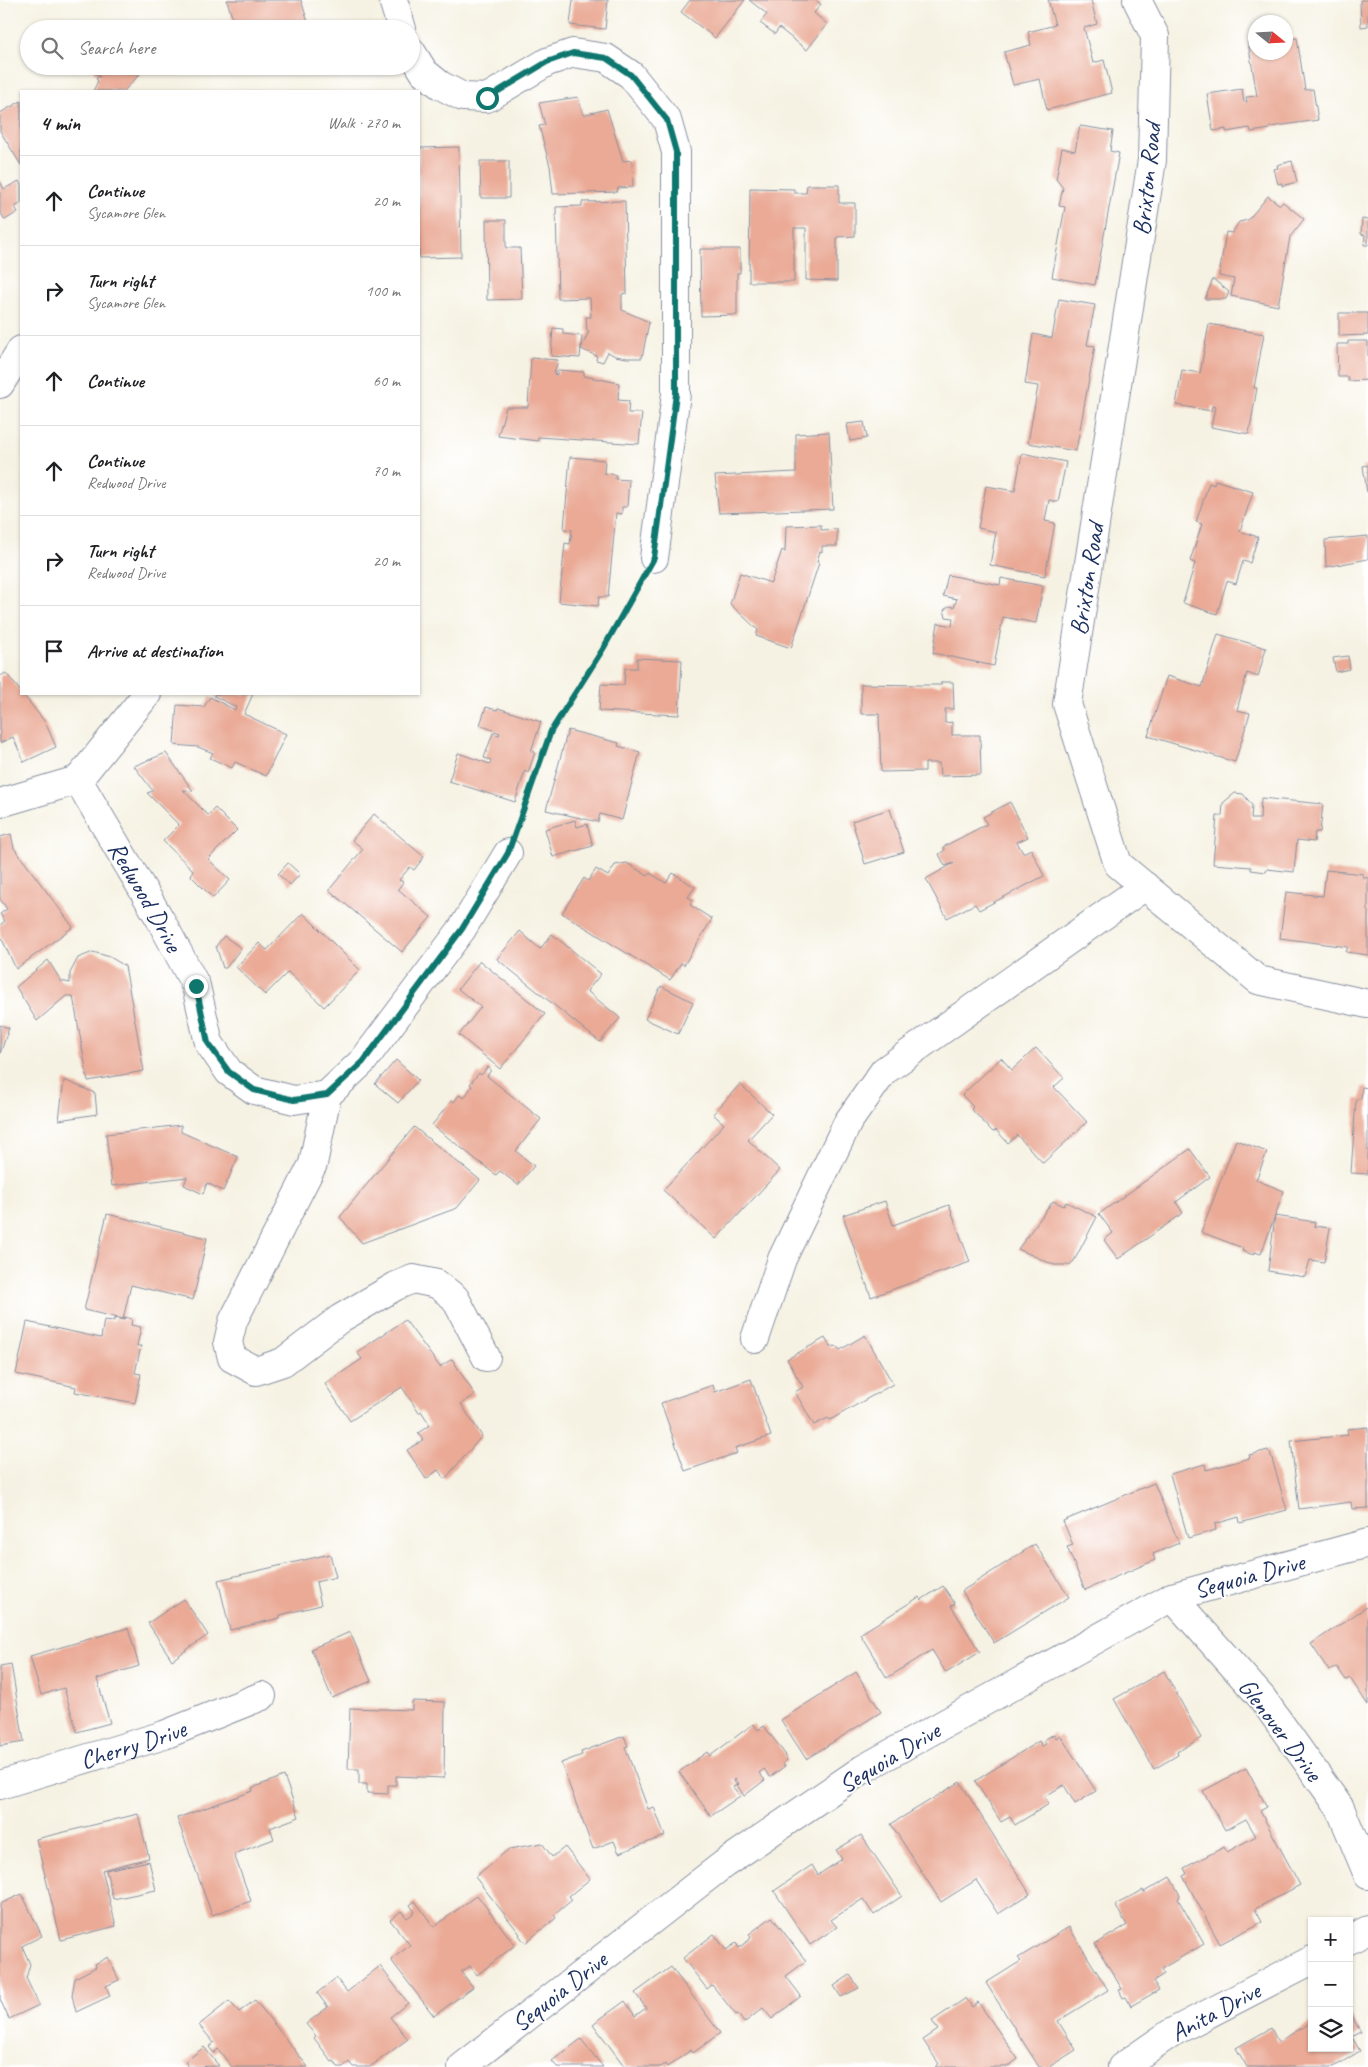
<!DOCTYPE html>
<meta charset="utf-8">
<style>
:root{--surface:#fff;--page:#f2f2f2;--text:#202124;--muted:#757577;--line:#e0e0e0}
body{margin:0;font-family:Caveat,sans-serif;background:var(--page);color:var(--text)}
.controls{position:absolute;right:15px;bottom:15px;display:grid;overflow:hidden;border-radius:0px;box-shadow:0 1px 4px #0004}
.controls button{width:45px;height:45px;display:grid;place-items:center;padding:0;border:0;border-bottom:1px solid var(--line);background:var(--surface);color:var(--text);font:25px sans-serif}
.compass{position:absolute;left:1248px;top:15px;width:45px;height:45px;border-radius:50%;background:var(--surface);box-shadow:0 1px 4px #0004;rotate:108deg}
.stop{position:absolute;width:15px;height:15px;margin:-11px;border:4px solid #0f766e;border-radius:50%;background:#fff}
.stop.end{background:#0f766e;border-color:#fff;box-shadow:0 1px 5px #0008}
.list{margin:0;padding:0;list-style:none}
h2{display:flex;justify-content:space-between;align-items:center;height:65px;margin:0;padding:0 20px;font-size:21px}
h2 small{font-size:16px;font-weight:400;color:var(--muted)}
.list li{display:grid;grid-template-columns:32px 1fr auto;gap:15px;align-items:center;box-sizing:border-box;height:90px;padding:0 20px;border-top:1px solid var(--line)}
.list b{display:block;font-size:19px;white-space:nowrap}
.list p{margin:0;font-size:16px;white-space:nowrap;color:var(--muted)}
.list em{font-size:16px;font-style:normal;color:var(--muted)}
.icon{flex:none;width:28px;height:28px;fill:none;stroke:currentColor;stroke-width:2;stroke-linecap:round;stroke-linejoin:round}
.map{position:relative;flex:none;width:1368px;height:2067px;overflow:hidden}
.search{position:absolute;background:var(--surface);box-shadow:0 1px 4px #0004;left:20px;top:20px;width:400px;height:55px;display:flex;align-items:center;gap:12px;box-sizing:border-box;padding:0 18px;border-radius:28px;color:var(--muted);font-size:19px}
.panel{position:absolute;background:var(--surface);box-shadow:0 1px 4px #0004;left:20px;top:90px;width:400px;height:605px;border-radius:0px}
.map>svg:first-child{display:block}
.building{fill:#eaaa96}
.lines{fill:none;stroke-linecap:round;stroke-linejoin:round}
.minor-casing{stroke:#8890a0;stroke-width:30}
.path{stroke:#8890a0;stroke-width:3;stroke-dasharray:1 4;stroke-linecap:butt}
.minor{stroke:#fff;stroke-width:28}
.route{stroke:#0f766e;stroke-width:6}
.labels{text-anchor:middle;stroke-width:4;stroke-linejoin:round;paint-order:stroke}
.street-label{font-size:25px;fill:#1b2f5e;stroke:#fff}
</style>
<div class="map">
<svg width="1368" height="2067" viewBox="0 0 1368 2067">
<rect width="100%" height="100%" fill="#fff"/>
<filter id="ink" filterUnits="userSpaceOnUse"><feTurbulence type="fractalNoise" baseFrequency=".02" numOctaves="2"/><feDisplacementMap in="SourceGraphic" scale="10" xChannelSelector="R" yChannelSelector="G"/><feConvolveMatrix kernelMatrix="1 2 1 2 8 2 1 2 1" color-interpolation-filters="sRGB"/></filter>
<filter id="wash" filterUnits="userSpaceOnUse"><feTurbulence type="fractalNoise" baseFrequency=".0096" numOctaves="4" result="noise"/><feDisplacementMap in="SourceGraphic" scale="20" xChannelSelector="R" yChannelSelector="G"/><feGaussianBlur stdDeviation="1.12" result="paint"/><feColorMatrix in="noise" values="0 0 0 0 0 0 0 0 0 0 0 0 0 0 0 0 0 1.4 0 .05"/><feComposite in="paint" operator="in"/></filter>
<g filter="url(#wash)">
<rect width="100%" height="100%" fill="#f6f2e3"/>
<g id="blocks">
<g class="building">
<path d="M227,0h74l9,29h-57l-3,-10 -16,5z"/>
<path d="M573,0h35l-3,29 -35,-4z"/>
<path d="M690,0h55l-30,38 -34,-26z"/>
<path d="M749,0h66l6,4 -7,9 13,11 -20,26 -28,-22 -4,6 -15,-11 7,-9z"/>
<path d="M1048,0h43l6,24 -13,4 9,35 11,-3 8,33 -65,17 -7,-31 -27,6 -9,-33 27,-7 -3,-13 27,-7z"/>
<path d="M1360,0h8v26l-7,1z"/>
<path d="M1297,38l8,52 8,-1 5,31 -48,7v2l-19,3 -1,-4 -24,4v-3l-13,2 -6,-37 35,-5 2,13h3l-1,-5 11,-1 -9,-54 8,-1v11h30v-13z"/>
<path d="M91,66h51l-5,5 3,3 -16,17h-31l5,-10 -2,-2 4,-3 -5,-3z"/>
<path d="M578,97l5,18 24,-6 16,52 9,-1 1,27 -15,1 -1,4 -64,2 -3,-28 -11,-40 6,-1 -6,-22z"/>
<path d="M21,101v64l-21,-34v-18z"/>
<path d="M1080,126l33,5 -3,20 9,2 -24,132 -43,-8 13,-70 -6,-1 4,-18 -7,-9 6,-31 13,3z"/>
<path d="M459,147l2,110 -42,1v-110z"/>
<path d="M480,161h29v37h-28z"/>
<path d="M1292,161l5,21 -15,4v-3l-4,1 -4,-15 4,-1 -1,-3z"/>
<path d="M0,181l4,8 15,-8 2,4v18l-6,4 3,5 -13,8 -5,-8z"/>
<path d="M807,185h32v18h16v33l-18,1v44l-31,-1v-52h-12v54h-45l1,-94 44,1v4h12z"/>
<path d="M1268,196l12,9 3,-3 21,17 -14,18 -12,69 -47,-10 3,-17 -15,-3 7,-44 6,1 7,-11 9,-2z"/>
<path d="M625,201l2,92 -5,1v16l27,12 -7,36h-15l-12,-2 -7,-4 -5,10 -7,-2 1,-4 -16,-7 8,-18h-2l-1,-14h5l-1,-19 -32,1 -2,-92 26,-1v-4z"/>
<path d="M1362,219l6,1v25h-4l1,-10 -4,-1z"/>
<path d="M486,220h20v28h14l2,51 -35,1z"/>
<path d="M700,249h40v24h-3v42l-36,1z"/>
<path d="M1213,279l16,13 -3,7h-21z"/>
<path d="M1059,299l36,6 -8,40 8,1 -19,105 -48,-8 10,-57 -13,-2 8,-50 19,4z"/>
<path d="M1339,313h29v22l-29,1z"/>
<path d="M1209,324l55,10 -10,54h3l-8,46 -38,-7 4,-20 -3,-1 -1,5 -35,-6 6,-35 18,3z"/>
<path d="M553,328l10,1v5l19,2 -2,22 -29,-2z"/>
<path d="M1348,341h20v39l-20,1v-4h-10l-1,-33h11z"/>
<path d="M531,358l27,2 -4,14 3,1 1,-5 26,2v4l35,7 -1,17 11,1 -1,12h14l-3,31 -101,-7v4l-40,-5 8,-29h22z"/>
<path d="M864,422l3,16 -17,3 -3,-17z"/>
<path d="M829,432l4,77 -114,4 -4,-37 81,-4v-38z"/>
<path d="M1022,453l44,9 -8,40 -9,-2 -4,21 10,2 -10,53 -55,-11 6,-33 -18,-4 8,-42 29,5z"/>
<path d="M570,457l35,3 -1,13 12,2 -1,4 14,1 -2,27h-5v7l-6,-1 -8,84h-9l-1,9 -39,-4 6,-59 5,1 2,-14 -8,-1z"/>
<path d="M1368,465v27h-1l-4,-26z"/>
<path d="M1215,480l38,12 -13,39 18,6 -8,26 -7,-2 -7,23 -9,-3 -10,33 -34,-11 12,-40 -5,-2 12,-37 -6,-2 13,-39 5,2z"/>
<path d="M821,525v5l16,-1v17h-15v6l-2,-1 -3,11 2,1 -28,85 -35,-12 2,-6 -28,-26 10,-31 31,10 11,-33 3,2 1,-26z"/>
<path d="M1368,536v23l-42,8 -1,-27z"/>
<path d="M948,575l52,10 1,-7 42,8 -7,37 -33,-6 -9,49 -61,-13 5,-30 14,3 1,-8 -7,-1 -2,-7 5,-4 5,1 3,-8 -14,-3z"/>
<path d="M1218,634l48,14 -8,29 -11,-4 -10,37 13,3 -15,49 -87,-26 19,-60 35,11z"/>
<path d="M1348,656l2,13 -14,3 -3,-14z"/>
<path d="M637,658l45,2 -3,55 -80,-4 2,-27 23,1 1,-17h12z"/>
<path d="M6,673l39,49 11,25 -32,15 -11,-25 -13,6v-67z"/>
<path d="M941,682h12l1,27h-9v14l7,-1v13h28l1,40 -41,1 -1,-13h-14v8l-44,1 -2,-58h-18v-30l57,1h23z"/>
<path d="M215,694h38l-9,20 42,20 -20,42 -31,-14 -3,6 -22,-10 3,-5 -15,-6 -24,-2 3,-40 27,2 6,-10 25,13 1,-3 -22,-11z"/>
<path d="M486,707l11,3 1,-2 43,14 -10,29 4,1 -7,21 -3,-2 -10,31 -66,-21 9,-28 32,11 1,-4 -7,-2 9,-25 6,2 1,-2 -20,-8z"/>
<path d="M568,730l51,13 -1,3 22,6 -18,68 -22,-6 -2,8 -52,-12z"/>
<path d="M166,753l27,38 -10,-1 25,25 7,-7 22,22 -29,29 22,21 -17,18 -22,-22 2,-6 -30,-29 16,-16 -32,-32 6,-2 -19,-25z"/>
<path d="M1235,793l8,1 9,11 -1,14h9l1,-21 62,6 -3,28h-5l-1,10 -17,-2 -3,32 -27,-3 -1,3 -15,-2v-3l-38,-3 4,-48h5l1,-13z"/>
<path d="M1010,802l18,35 -11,5 6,11 8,-4 13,27 -65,34 -4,-6 -28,14 -21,-39 28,-16 -9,3 -6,-12 6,-4 -2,-3 44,-23 -4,-7z"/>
<path d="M890,809l14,43 -39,12 -13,-43z"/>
<path d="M374,814l50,43 -10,13 -4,-3 -11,13 4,2 -5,7 33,28 -29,35 -73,-62 34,-41 -11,-9z"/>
<path d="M575,820l2,7 10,-3 6,22 -40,11 -8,-28z"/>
<path d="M11,834l3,14 59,79 -57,42 -16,-34v-10l5,-4 -5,-7 7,-5 -7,-10v-62z"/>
<path d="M288,863l12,11 -10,11 -12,-11z"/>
<path d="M627,863l21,13 2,-3 16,10 7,-10 22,14 -7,10 5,3 -3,5 22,14 -28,46 -3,-2 -11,17 -108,-67 22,-35 4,3 8,-12 12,7 7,-11z"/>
<path d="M1326,870l37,4v3l5,1v77l-22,-3 2,-5 -68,-9 6,-46 37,4z"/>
<path d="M303,913l57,57 -36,37 -36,-35 -23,23 -29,-28 23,-24 8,7z"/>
<path d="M520,931l20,18 12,-15 49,40 -14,17 33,27 -20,24 -103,-83z"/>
<path d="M224,936l17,12 -15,20h-3l-7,-22z"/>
<path d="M93,952l17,5 15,9 19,105 -56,10 -15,-85h-7l-29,25 -21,-34 32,-27 13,21 9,2v-10l8,-15z"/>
<path d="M480,961l65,53 -45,55 -41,-34 22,-28 -23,-18z"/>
<path d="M661,986l32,16 -15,32 -33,-15z"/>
<path d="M0,1025l9,3 -9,26z"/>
<path d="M1036,1048l28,30 -10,9 33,35 -44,41 -26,-28 -9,8 -12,-13 -3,2 -22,-23 2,-2 -11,-12 39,-37 11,12z"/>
<path d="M396,1060l22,20 -20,23 -23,-19z"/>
<path d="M488,1067l3,3 -4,6 54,43 -25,32 18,15 -16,19 -18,-14 -4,4 -64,-50 20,-25 2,2 5,-7 5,3 8,-12 -2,-2 9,-11 2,2z"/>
<path d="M64,1080l31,13 2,21 -38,6z"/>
<path d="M740,1084l32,30 -24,26 32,30 -64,69 -53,-49 61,-66 -11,-10z"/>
<path d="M1362,1087l6,1v86l-17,-1 5,-74h5z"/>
<path d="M181,1125v7l57,25 -15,34 -16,-8 -4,11 -19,-9 3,-8 -75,9 -6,-52z"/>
<path d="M414,1127l66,53 -23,28 -95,35 -22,-26z"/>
<path d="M1236,1140l31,12 -11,28 28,11 -23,63 -6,-2 -1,3 -12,-4 1,-3 -42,-16z"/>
<path d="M1190,1149l20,28 -34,25 7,11 -65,46 -14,-19 9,-7 -14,-19z"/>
<path d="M885,1201l8,24 56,-20 21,57 -99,35 -28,-82z"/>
<path d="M1053,1201l11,5 2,-4 31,15 -23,44 -5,4h-15l-36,-16z"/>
<path d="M107,1214l100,24 -14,62 -62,-15 -8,34 -39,-9z"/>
<path d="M1275,1216l40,6 -1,4 16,2 -6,34 -14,-2 -5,17 -37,-6z"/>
<path d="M125,1317l7,2 -1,6 10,2 -4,19h4l-6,27 6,1 -6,29 -60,-11 1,-5 -60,-13 11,-52 74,16 3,-18 10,1v-3l10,2z"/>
<path d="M405,1320l35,47 12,-8 23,36 -14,9 21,32 -37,43 -7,-9 -12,9 -19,-29 16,-10 -5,-7 12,-8 -9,-14 -2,2 -17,-26 -52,34 -25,-37 37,-25 -5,-7z"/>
<path d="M865,1335l28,49 -63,36 -2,-2 -14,7 -19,-33 8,-5 -16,-28 38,-21 5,9 6,-1 4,4z"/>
<path d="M751,1379l20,57 -36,12 2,5 -52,18 -24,-68 52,-18 2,7z"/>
<path d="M1368,1427v81l-16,1 -1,-7 -52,7 -8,-68 57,-6 -1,-6z"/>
<path d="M1268,1450l1,3 1,-1 17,58 -47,13 -1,-6 -24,7 1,6 -28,8 -18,-64 35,-10 1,6 44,-12 -1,-3z"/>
<path d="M1154,1483l25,60 -26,11 2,6 -70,30 -18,-43 6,-2 -10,-24z"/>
<path d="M1035,1544l34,53 -75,46 -32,-52z"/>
<path d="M330,1554l6,23 -20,5 5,23 -41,10v3l-50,12 -12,-50z"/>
<path d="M943,1586l12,18 -4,2 29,46 -34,21 -14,-23 -45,28 -27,-44 59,-37 2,3z"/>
<path d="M184,1599l24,36 -36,25 -24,-37z"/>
<path d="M1368,1606v99l-18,-27 -4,2 -9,-13 -8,4 -18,-27z"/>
<path d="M128,1628l11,38 -42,13 13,44 -33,9 -13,-44 -23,7 -11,-39z"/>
<path d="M350,1632l21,49 -39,17 -21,-49z"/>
<path d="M11,1664l13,78 -24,4v-80z"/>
<path d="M1164,1671l37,67 -24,14 1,3 -24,14 -40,-70z"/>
<path d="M856,1672l25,40 -75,47 -25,-39z"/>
<path d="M412,1701l33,1 -1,76 -48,-2v9h-8v9l-21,-1v-9h-8v-15h-11l2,-61 62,2z"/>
<path d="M753,1724l5,6 6,-4 21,28 -1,1 3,5 -5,4 3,2 -15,11 -6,-8 -5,4 6,7 -21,16 -7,-11 1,-1 -3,-5 -2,1 4,5 -4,2 7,9 -29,20 -32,-44 28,-20 3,4z"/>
<path d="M1054,1734l2,4 4,-3 36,56 -21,13 -11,-19 -20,12 5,7 -34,21 -5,-8 -9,5 -26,-41 64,-40 3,5 4,-2 -2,-4z"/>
<path d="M624,1736l4,10 -3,1 23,62 6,-2 11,29 -46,17 -5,-12 -21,8 -32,-86 21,-8 -1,-3z"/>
<path d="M1246,1768l21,39 -7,4 40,74 -45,24 7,13 -42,22 -37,-68 4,-2 -3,-6 40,-21 3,5 29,-16 -10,-17 -21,11 -22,-39z"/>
<path d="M284,1776l15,41 -29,11 4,11 -40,15 17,47 -39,14 -35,-97 76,-27 -1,-3z"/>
<path d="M960,1782l70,112 -32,20 -22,-34 -35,22 -50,-78z"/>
<path d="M138,1814l11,44 -47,12 14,56 -55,14 -25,-101z"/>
<path d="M861,1835l41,61 -28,19 -11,-16 -32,21 6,7 -27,18 -36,-54 38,-26 6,10 24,-16 -6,-9z"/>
<path d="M542,1843l10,14 13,-10 25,32 -21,17 3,4 -18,15 2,3 -31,25 -6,-8 1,-1 -45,-57 34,-28z"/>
<path d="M149,1861l7,29 -43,9 -7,-29z"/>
<path d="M1170,1877l10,18 -2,4 26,45 -43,25 3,5 -11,7 6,9 -28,16 -5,-9 -3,1 -4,-8 3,-1 -27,-45 32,-19 -12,-20 28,-15 1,2z"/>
<path d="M22,1894l20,42 -20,10 8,18 -4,14 13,27 -30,14 -9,-20v-95z"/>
<path d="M477,1895l38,50 -38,30 -7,-9 -9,6 12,15 -39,29 -43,-56 19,-15 -20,-25 11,-9 6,7 8,-6 -5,-7 5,-4 19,26z"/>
<path d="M772,1917l34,44 -20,15 15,20 -29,23 -9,-11 -19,15 -6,-9 -2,1 -24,-30 -5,4 -24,-31 31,-24 12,16 10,-7 3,5 12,-10 -2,-4z"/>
<path d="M1069,1927l39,63 -50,31 18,29 -27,17h-10l-53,-84 35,-22 -3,-3z"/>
<path d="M108,1957l11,23 -13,6 4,10 -34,16 -4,-17 3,-17 21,-11 -1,-3z"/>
<path d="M380,1966l28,37 -18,14 18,22 -38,28h-17l-4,-5 -6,5h-5l-4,-6 -2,1 -18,-24 2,-2 -10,-12 22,-17 -11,-14 19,-15 11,14z"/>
<path d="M671,1967l49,66 -27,20 -2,-3 -24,17 -2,-3 -4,3h-36l-32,-43 32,-23 10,15 11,-8 -11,-15z"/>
<path d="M850,1975l9,13 -18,9 -7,-11z"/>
<path d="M966,1998l6,9 6,-5 40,57 -11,8h-72l4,-3 -16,-24 15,-10 -6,-9z"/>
<path d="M255,2000l53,67h-76l-14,-18 -4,4 -5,-6 5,-4 -15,-18 30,-24 10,11z"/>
<path d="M1349,2012l12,20 -9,5 8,14 -26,16h-87l-11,-19 35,-20 7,14 34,-20v26h37z"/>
<path d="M581,2039l22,28h-46l-5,-6z"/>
<path d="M204,2047l15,19 -30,1 -4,-5z"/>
</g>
</g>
</g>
<g filter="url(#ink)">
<use href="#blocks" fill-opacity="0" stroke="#8890a0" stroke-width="1"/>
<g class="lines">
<defs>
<g id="minor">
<path d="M393,0l9,29"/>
<path d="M1137,0l18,36 -3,124 -85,544 51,160 140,116 110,24"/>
<path d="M411,51l13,21 16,13 23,12 24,1 60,-36 26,-9 33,5 25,17 36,45 9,32v242l-22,164"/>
<path d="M0,384l21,-34"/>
<path d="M78,780l69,-86"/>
<path id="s1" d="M0,803l78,-23 82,139 36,67 13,57 20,29 25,18 40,10 33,-5 36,-34 99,-132 46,-76"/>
<path d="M327,1095l-14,69 -80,157 -5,21 4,16 24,13 27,-9 58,-44 55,-32 17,-7 24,5 18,14 31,59"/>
<path d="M755,1339l27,-80 66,-137 36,-51 261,-185"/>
<path d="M1172,1597l90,101 78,110 28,67"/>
<path id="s2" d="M0,1785l164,-50 98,-39"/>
<path d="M1349,1940l19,-10"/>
<path d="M462,2067l262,-203 139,-95 309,-172 196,-54"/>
<path d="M1122,2067l49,-34 141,-73"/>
</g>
</defs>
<use href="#minor" class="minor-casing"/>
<path class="path" d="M518,823l33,-92 52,-82 35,-62"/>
<use href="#minor" class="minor"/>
</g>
</g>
<g class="lines" filter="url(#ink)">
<path class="route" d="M196,986l12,57 21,29 25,18 40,10 33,-5 36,-33 99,-133 46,-76 43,-122 52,-82 51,-91 22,-164v-242l-9,-32 -36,-45 -25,-17 -33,-5 -26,9 -60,36"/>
</g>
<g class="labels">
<g class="street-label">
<text transform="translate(1146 179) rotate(-84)" y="9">Brixton Road</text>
<text transform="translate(1086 579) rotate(-81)" y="9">Brixton Road</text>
<text dy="9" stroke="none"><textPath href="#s1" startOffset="216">Redwood Drive</textPath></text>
<text transform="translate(1249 1575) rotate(-15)" y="9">Sequoia Drive</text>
<text transform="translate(1281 1729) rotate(53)" y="9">Glenover Drive</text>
<text dy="9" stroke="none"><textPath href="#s2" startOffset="139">Cherry Drive</textPath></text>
<text transform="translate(889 1757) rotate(-31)" y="9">Sequoia Drive</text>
<text transform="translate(559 1991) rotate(-38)" y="9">Sequoia Drive</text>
<text transform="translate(1215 2011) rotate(-28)" y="9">Anita Drive</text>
</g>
</g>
</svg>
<div class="controls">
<button>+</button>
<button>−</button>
<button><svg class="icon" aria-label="layers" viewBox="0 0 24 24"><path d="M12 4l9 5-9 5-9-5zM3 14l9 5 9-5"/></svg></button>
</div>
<svg class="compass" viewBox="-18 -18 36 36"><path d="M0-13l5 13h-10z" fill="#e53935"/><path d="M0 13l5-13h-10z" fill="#757577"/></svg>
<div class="stop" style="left:487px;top:98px"></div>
<div class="stop end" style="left:196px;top:986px"></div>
<div class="search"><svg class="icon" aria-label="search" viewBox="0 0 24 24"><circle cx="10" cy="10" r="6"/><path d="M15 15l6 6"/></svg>Search here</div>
<section class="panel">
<h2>4 min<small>Walk · 270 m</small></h2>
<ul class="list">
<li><svg class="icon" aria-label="ahead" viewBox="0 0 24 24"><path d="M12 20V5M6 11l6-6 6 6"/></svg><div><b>Continue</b><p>Sycamore Glen</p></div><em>20 m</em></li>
<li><svg class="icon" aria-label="right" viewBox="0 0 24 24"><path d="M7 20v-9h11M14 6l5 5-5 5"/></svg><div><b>Turn right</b><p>Sycamore Glen</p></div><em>100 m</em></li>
<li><svg class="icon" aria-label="ahead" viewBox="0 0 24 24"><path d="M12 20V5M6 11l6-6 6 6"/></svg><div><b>Continue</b></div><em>60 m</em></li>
<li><svg class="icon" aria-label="ahead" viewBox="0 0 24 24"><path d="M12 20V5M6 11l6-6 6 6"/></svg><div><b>Continue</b><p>Redwood Drive</p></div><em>70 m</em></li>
<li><svg class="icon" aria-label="right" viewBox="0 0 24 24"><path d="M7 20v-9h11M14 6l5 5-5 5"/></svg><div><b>Turn right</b><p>Redwood Drive</p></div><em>20 m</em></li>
<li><svg class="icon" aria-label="arrive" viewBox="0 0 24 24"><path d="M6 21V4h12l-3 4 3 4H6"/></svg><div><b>Arrive at destination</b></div></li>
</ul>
</section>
</div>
